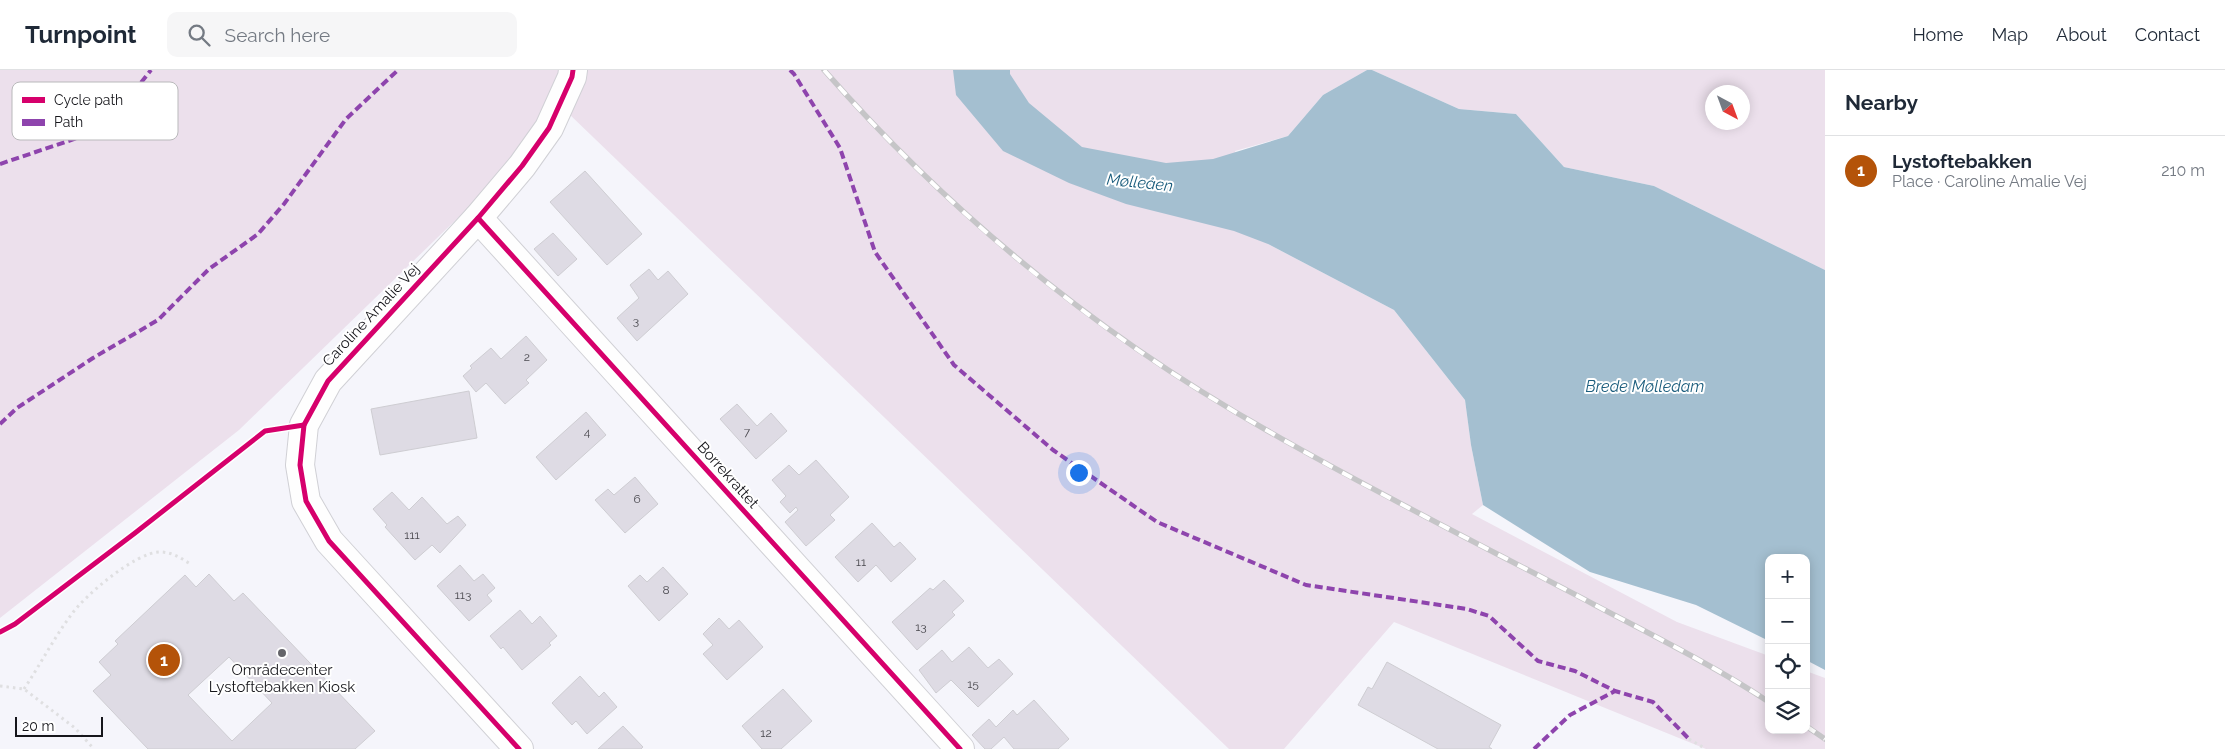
<!DOCTYPE html>
<meta charset="utf-8">
<style>
:root{--surface:#fff;--page:#f6f6f7;--text:#1f2937;--muted:#747a83;--line:#e0e1e3;--accent:#b45309}
body{margin:0;font-family:Raleway,sans-serif;background:var(--page);color:var(--text)}
.controls{position:absolute;right:15px;bottom:15px;display:grid;overflow:hidden;border-radius:10px;box-shadow:0 2px 12px #0003}
.controls button{width:45px;height:45px;display:grid;place-items:center;padding:0;border:0;border-bottom:1px solid var(--line);background:var(--surface);color:var(--text);font:25px sans-serif}
.compass{position:absolute;left:1705px;top:15px;width:45px;height:45px;border-radius:50%;background:var(--surface);box-shadow:0 2px 12px #0003;rotate:139deg}
.scale{position:absolute;left:15px;bottom:12px;width:88px;box-sizing:border-box;padding-left:5px;border:2px solid #16161b;border-top:0;font-size:14px;line-height:18px;white-space:nowrap;color:#16161b;-webkit-text-stroke:4px #fff;paint-order:stroke}
.you{position:absolute;left:1078px;top:402px;width:18px;height:18px;margin:-12px;border:4px solid #fff;border-radius:50%;background:#1a73e8;box-shadow:0 0 0 8px #1a73e833}
.badge{display:grid;place-items:center;width:32px;height:32px;border-radius:50%;background:var(--accent);color:#fff;font-size:16px;font-weight:700}
.pin{position:absolute;translate:-50% -50%;border:2px solid #fff;box-shadow:0 1px 5px #0006}
.list{margin:0;padding:0;list-style:none}
h2{display:flex;justify-content:space-between;align-items:center;height:65px;margin:0;padding:0 20px;font-size:21px}
h2 small{font-size:16px;font-weight:400;color:var(--muted)}
.list li{display:grid;grid-template-columns:32px 1fr auto;gap:15px;align-items:center;box-sizing:border-box;height:70px;padding:0 20px;border-top:1px solid var(--line)}
.list b{display:block;font-size:19px;white-space:nowrap}
.list p{margin:0;font-size:16px;white-space:nowrap;color:var(--muted)}
.list em{font-size:16px;font-style:normal;color:var(--muted)}
.icon{flex:none;width:28px;height:28px;fill:none;stroke:currentColor;stroke-width:2;stroke-linecap:round;stroke-linejoin:round}
.map{position:relative;flex:none;width:1825px;height:679px;overflow:hidden}
header{display:flex;align-items:center;gap:30px;box-sizing:border-box;height:70px;padding:0 25px;background:var(--surface);border-bottom:1px solid var(--line)}
header strong{font-size:24px}
nav{display:flex;gap:28px;margin-inline-start:auto;font-size:18px}
.search{width:350px;height:45px;background:var(--page);display:flex;align-items:center;gap:12px;box-sizing:border-box;padding:0 18px;border-radius:10px;color:var(--muted);font-size:19px}
main{display:flex}
aside{flex:1;background:var(--surface)}
.map>svg:first-child{display:block}
.green{fill:#ece0ec;fill-rule:evenodd}
.water{fill:#a4bfd0}
.building{fill:#dedbe4;stroke:#cecdd2;fill-rule:evenodd}
.lines{fill:none;stroke-linecap:round;stroke-linejoin:round}
.street-casing{stroke:#d0d0d5;stroke-width:30}
.secondary-casing{stroke:#d0d0d5;stroke-width:30}
.path{stroke:#dfdfe1;stroke-width:3;stroke-dasharray:2.5 4;stroke-linecap:butt}
.street{stroke:#fefefe;stroke-width:28}
.secondary{stroke:#fefefe;stroke-width:28}
.rail-casing{stroke:#c5c5c7;stroke-width:5.5}
.rail{stroke:#fff;stroke-width:4;stroke-dasharray:11;stroke-linecap:butt}
.quiet{stroke:#8e44ad;stroke-width:4;stroke-dasharray:8 4;stroke-linecap:butt}
.cycleway-casing{stroke:#fff;stroke-width:8}
.cycleway{stroke:#d6006c;stroke-width:5}
.poi-dot{fill:#646469;stroke:#fff;stroke-width:2}
.labels{text-anchor:middle;stroke-width:4;stroke-linejoin:round;paint-order:stroke}
.number-label{font-size:12px;fill:#4a494f}
.street-label{font-size:15px;fill:#16161b;stroke:#fff}
.poi-label{font-size:15px;fill:#16161b;stroke:#fff}
.water-label{font-size:16px;font-style:italic;fill:#1b5d7d;stroke:#fff}
.key{fill:#fff;stroke:#b9b9bb;stroke-width:1}
.key-label{font-size:14px;fill:#16161b}
</style>
<header>
<strong>Turnpoint</strong>
<div class="search"><svg class="icon" aria-label="search" viewBox="0 0 24 24"><circle cx="10" cy="10" r="6"/><path d="M15 15l6 6"/></svg>Search here</div>
<nav><a>Home</a><a>Map</a><a>About</a><a>Contact</a></nav>
</header>
<main>
<div class="map">
<svg width="1825" height="679" viewBox="0 0 1825 679">
<rect width="100%" height="100%" fill="#f5f5fb"/>
<g class="green">
<path d="M0,0h1367l-44,25 -35,41 -53,15 33,93 126,66 71,90 6,45 12,60 -11,9 205,108 92,34v74h37v-59l19,7v71h-119l-312,-127 -110,127h-55l-662,-637 -328,318 -239,188z"/>
<path d="M1372,0h453v200l-171,-84 -90,-19 -48,-53 -57,-5zM1712,22h30v30h-30z"/>
</g>
<path class="water" d="M953,0h57v4l19,29 53,44 84,16 47,-4 75,-23 35,-41 44,-25h5l87,39 57,5 48,53 90,19 171,84v400l-19,-10v-102h-37v83l-73,-36 -106,-33 -107,-67 -12,-60 -6,-45 -71,-90 -126,-66 -34,-13 -108,-27 -57,-21 -66,-32 -47,-56z"/>
<g class="building">
<path d="M585,101l57,63 -35,31 -57,-63z"/>
<path d="M553,163l24,26 -19,17 -24,-27z"/>
<path d="M649,199l9,11 10,-9 20,23 -51,47 -20,-23 22,-20 -9,-13z"/>
<path d="M526,266l21,24 -21,20 3,3 -24,21 -19,-21 -10,9 -13,-16 9,-8 -2,-2 21,-18 10,11z"/>
<path d="M469,321l8,47 -97,17 -9,-46z"/>
<path d="M737,334l20,22 14,-13 16,18 -31,28 -36,-40z"/>
<path d="M586,342l20,23 -50,45 -20,-23z"/>
<path d="M816,390l33,37 -19,18 5,5 -29,26 -21,-24 13,-12 -2,-3 -6,6 -10,-11 6,-6 -14,-16 17,-15 10,10z"/>
<path d="M635,407l23,27 -33,29 -30,-33 13,-11 6,6z"/>
<path d="M392,422l17,18 13,-13 25,27 11,-8 8,9 -26,28 -8,-8 -17,15 -30,-33 2,-2 -14,-16z"/>
<path d="M872,453l22,24 6,-5 16,17 -25,23 -15,-17 -18,17 -23,-25z"/>
<path d="M460,495l14,16 9,-7 12,14 -8,7 5,6 -23,20 -32,-35z"/>
<path d="M663,497l25,27 -29,27 -31,-35 12,-11 7,7z"/>
<path d="M209,504l25,27 9,-8 132,138 -20,18h-207l-55,-58 18,-16 -12,-13 19,-18 -3,-3 70,-66 11,12zM229,587l43,46 -40,38 -44,-46z"/>
<path d="M944,510l20,21 -12,11 3,3 -38,35 -25,-28 38,-34 3,2z"/>
<path d="M520,540l12,14 8,-8 17,20 -8,7 2,2 -29,25 -19,-23 -2,2 -11,-13z"/>
<path d="M719,548l10,11 10,-9 24,27 -36,33 -24,-26 10,-9 -10,-11z"/>
<path d="M969,577l19,21 11,-9 14,15 -35,33 -27,-27 -15,13 -17,-23 23,-20 10,12z"/>
<path d="M1387,592l114,63 -12,22 3,2h-54l-80,-44 10,-18 4,2z"/>
<path d="M580,606l19,21 5,-5 13,15 -30,27 -11,-13 -4,4 -20,-22z"/>
<path d="M783,619l29,32 -31,28h-19l-20,-23z"/>
<path d="M1034,630l35,39 -11,10h-44l-10,-12 -13,12h-6l-13,-14 17,-16 7,8 17,-17 4,5z"/>
<path d="M623,656l20,21 -2,2h-43z"/>
</g>
<g class="lines">
<defs>
<path id="street" d="M478,148l482,531"/>
<path id="secondary" d="M519,679l-190,-208 -23,-40 -6,-36 4,-40 24,-44 150,-163 44,-52 27,-38 23,-51 1,-7"/>
</defs>
<use href="#street" class="street-casing"/>
<use href="#secondary" class="secondary-casing"/>
<g class="path">
<path d="M0,616l24,3 51,39 19,21"/>
<path d="M24,619c16,-24 30,-51 47,-74 14,-20 65,-63 89,-63 13,0 22,7 32,13"/>
<path d="M1689,669l17,10"/>
</g>
<use href="#street" class="street"/>
<use href="#secondary" class="secondary"/>
<defs>
<g id="rail">
<path d="M824,0c129,147 274,265 444,361 106,61 217,116 325,173 59,31 120,61 176,98"/>
<path d="M1806,656l19,13"/>
</g>
</defs>
<use href="#rail" class="rail-casing"/>
<use href="#rail" class="rail"/>
<g class="quiet">
<path d="M790,0l4,4 46,74 35,104 79,113 99,85 104,72 149,63 161,24 22,7 49,45 37,10 40,20 38,11 36,37"/>
<path d="M0,94l95,-32 36,-37 20,-25"/>
<path d="M0,354l17,-16 76,-50 65,-38 51,-51 49,-35 26,-30 62,-85 52,-49"/>
<path d="M1534,679l36,-34 45,-24"/>
</g>
<defs>
<g id="cycleway">
<path d="M478,148l482,531"/>
<path d="M0,562l15,-8 120,-91 130,-102 39,-6"/>
<path d="M519,679l-190,-208 -23,-40 -6,-36 4,-40 24,-44 150,-163 44,-52 27,-38 23,-51 1,-7"/>
</g>
</defs>
<use href="#cycleway" class="cycleway-casing"/>
<use href="#cycleway" class="cycleway"/>
</g>
<circle class="poi-dot" cx="282" cy="583" r="5"/>
<g class="labels">
<g class="number-label">
<text x="636" y="255">3</text>
<text x="527" y="291">2</text>
<text x="587" y="366">4</text>
<text x="747" y="366">7</text>
<text x="637" y="433">6</text>
<text x="412" y="469">111</text>
<text x="861" y="496">11</text>
<text x="666" y="524">8</text>
<text x="463" y="529">113</text>
<text x="921" y="561">13</text>
<text x="973" y="618">15</text>
<text x="766" y="667">12</text>
</g>
<g class="street-label">
<text transform="translate(371 245) rotate(-47)" y="5">Caroline Amalie Vej</text>
<text transform="translate(728 405) rotate(48)" y="5">Borrekrattet</text>
</g>
<g class="poi-label">
<text x="282" y="605">Områdecenter<tspan x="282" dy="17">Lystoftebakken Kiosk</tspan></text>
</g>
<g class="water-label">
<text transform="translate(1140 112) rotate(6)" y="6">Mølleåen</text>
<text x="1645" y="322">Brede Mølledam</text>
</g>
</g>
<rect x="12" y="12" width="166" height="58" rx="8" class="key"/>
<rect x="22" y="27" width="23" height="6" fill="#d6006c"/>
<rect x="22" y="49" width="23" height="7" fill="#8e44ad"/>
<g class="key-label">
<text x="54" y="35">Cycle path</text>
<text x="54" y="57">Path</text>
</g>
</svg>
<div class="controls">
<button>+</button>
<button>−</button>
<button><svg class="icon" aria-label="locate" viewBox="0 0 24 24"><circle cx="12" cy="12" r="6"/><path d="M12 2v4M12 18v4M2 12h4M18 12h4"/></svg></button>
<button><svg class="icon" aria-label="layers" viewBox="0 0 24 24"><path d="M12 4l9 5-9 5-9-5zM3 14l9 5 9-5"/></svg></button>
</div>
<svg class="compass" viewBox="-18 -18 36 36"><path d="M0-13l5 13h-10z" fill="#e53935"/><path d="M0 13l5-13h-10z" fill="#747a83"/></svg>
<div class="scale">20 m</div>
<div class="you"></div>
<div class="pin badge" style="left:164px;top:590px">1</div>
</div>
<aside>
<h2>Nearby<small></small></h2>
<ul class="list">
<li><span class="badge">1</span><div><b>Lystoftebakken</b><p>Place · Caroline Amalie Vej</p></div><em>210 m</em></li>
</ul>
</aside>
</main>
